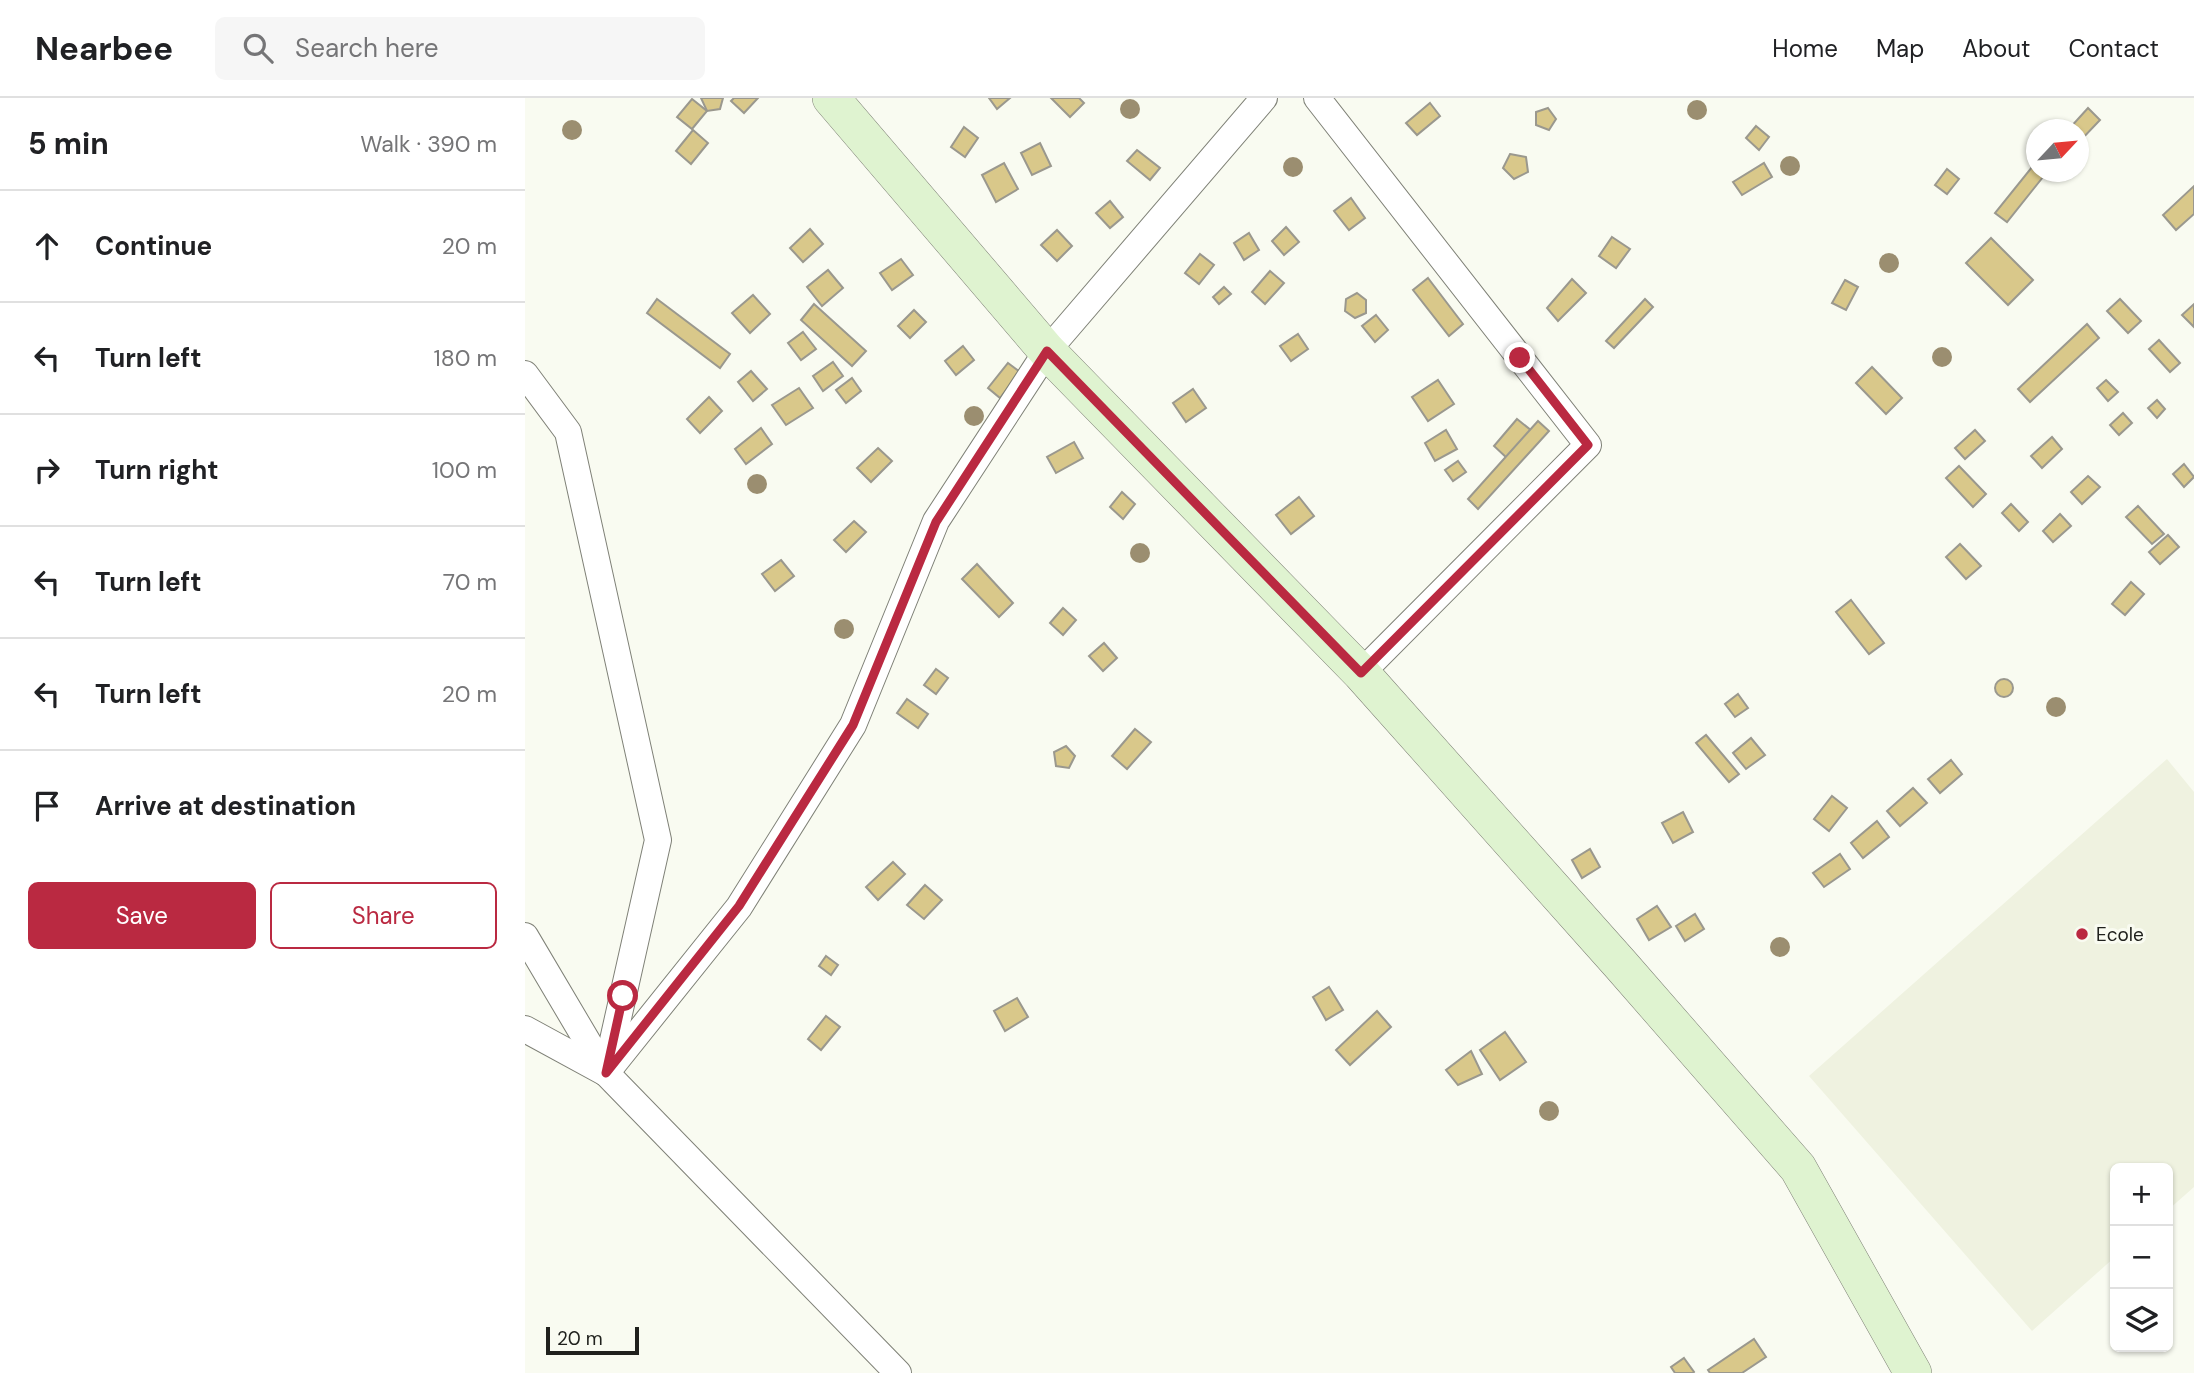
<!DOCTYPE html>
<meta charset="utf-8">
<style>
:root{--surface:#fff;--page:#f6f6f6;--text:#202124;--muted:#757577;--line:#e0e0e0;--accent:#ba2941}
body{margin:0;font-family:"DM Sans",sans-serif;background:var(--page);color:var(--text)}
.controls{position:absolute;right:21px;bottom:21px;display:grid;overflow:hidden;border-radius:10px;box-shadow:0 2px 5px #0004}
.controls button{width:63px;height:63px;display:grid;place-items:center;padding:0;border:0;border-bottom:2px solid var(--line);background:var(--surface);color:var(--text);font:35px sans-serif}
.compass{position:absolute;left:1501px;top:21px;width:63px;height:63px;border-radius:50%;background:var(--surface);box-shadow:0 2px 5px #0004;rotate:64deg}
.scale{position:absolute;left:21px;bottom:18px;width:93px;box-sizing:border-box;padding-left:7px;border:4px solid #20211d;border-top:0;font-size:19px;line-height:24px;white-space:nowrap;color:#20211d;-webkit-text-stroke:5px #f9fbf1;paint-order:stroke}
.stop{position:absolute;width:21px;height:21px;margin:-16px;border:5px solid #ba2941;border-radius:50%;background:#fff}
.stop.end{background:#ba2941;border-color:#fff;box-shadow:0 2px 7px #0008}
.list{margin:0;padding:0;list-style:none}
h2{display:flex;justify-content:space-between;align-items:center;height:91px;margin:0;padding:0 28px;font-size:30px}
h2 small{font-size:23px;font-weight:400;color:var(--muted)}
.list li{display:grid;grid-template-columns:46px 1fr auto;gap:21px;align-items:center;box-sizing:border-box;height:112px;padding:0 28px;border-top:2px solid var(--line)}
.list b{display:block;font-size:26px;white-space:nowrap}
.list em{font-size:23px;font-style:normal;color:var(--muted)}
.actions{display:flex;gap:14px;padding:21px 28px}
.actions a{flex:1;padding:16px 0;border:2px solid var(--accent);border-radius:10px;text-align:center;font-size:24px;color:var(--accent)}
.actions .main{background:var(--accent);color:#fff}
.icon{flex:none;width:38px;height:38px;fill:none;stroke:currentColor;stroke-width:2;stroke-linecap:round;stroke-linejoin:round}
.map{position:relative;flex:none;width:1669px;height:1275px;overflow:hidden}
header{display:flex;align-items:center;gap:42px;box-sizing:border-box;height:98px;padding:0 35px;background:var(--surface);border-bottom:2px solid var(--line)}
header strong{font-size:33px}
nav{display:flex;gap:38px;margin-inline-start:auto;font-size:24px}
.search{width:490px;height:63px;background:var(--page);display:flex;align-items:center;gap:18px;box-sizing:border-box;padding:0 24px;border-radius:10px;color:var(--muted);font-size:26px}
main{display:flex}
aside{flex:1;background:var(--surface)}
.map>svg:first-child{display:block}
.built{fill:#eff2e0}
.building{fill:#d9c88a;stroke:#9a988e;stroke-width:2}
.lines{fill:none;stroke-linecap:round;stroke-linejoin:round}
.minor-casing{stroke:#7f8177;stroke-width:28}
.secondary-casing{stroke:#7f8177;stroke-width:38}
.minor{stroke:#fff;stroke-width:26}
.secondary{stroke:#dff3d0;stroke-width:37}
.tree{fill:#9b8e70}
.route{stroke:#ba2941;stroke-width:9}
.poi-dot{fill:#ba2941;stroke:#f9fbf1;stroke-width:2.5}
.labels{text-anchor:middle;stroke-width:6;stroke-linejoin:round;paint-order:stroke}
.poi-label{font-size:19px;fill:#20211d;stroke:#f9fbf1;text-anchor:start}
</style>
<header>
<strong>Nearbee</strong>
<div class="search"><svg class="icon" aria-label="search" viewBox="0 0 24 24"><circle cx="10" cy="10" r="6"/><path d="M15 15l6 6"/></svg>Search here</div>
<nav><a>Home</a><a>Map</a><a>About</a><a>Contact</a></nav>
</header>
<main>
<aside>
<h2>5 min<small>Walk · 390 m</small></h2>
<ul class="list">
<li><svg class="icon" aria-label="ahead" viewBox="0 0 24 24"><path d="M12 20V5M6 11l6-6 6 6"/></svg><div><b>Continue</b></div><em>20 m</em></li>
<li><svg class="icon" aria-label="left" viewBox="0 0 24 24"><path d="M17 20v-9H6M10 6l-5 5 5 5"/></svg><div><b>Turn left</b></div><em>180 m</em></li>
<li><svg class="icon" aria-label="right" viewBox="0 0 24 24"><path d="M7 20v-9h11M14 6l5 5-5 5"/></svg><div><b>Turn right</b></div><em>100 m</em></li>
<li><svg class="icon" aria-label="left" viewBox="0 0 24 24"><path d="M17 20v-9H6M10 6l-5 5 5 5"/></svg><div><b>Turn left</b></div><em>70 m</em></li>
<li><svg class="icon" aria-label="left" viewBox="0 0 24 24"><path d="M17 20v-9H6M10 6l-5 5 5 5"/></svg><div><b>Turn left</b></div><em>20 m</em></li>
<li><svg class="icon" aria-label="arrive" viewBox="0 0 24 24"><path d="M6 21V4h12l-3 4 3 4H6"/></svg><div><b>Arrive at destination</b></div></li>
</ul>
<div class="actions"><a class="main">Save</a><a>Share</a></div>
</aside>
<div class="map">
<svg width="1669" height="1275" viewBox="0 0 1669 1275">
<rect width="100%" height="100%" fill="#f9fbf1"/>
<path class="built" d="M1642,661l27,33v395l-26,23v-42h-53v89l-83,74 -223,-255z"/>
<g class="building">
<path d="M176,0h22l-3,11 -13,2z"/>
<path d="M209,0h24l-14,15 -13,-12z"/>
<path d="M464,0h21l-13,11z"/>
<path d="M526,0h28l5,5 -14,14z"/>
<path d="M167,1l15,12 -15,18 -15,-12z"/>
<path d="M905,5l10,13 -23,19 -11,-12z"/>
<path d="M1023,10l8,11 -7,11 -13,-5v-13z"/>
<path d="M1563,10l12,12 -21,22v-12h-11z"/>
<path d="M1231,28l13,11 -10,13 -13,-12z"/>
<path d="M439,29l14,11 -13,19 -14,-10z"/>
<path d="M168,32l15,13 -17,21 -15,-13z"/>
<path d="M515,45l11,23 -19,9 -11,-22z"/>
<path d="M612,52l23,18 -10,12 -23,-19z"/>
<path d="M985,56l16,3 2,15 -14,7 -11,-11z"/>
<path d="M1512,63v11h10l-40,50 -12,-9z"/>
<path d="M479,65l14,26 -22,13 -14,-27z"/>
<path d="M1239,65l8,14 -30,18 -9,-13z"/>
<path d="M1422,71l12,10 -12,15 -12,-9z"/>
<path d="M1669,88v28l-18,16 -13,-15z"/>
<path d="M826,100l14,20 -16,12 -15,-19z"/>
<path d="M585,103l13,16 -13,11 -14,-15z"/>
<path d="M761,129l13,15 -15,13 -12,-14z"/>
<path d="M285,131l13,15 -20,18 -13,-14z"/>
<path d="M532,132l15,16 -15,15 -16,-16z"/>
<path d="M724,135l10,17 -15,10 -10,-17z"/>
<path d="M1087,139l18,12 -14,19 -17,-12z"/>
<path d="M1466,140l42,42 -25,25 -42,-42z"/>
<path d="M675,156l14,11 -15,19 -14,-11z"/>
<path d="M376,161l12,16 -21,15 -12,-17z"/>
<path d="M303,172l15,18 -21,18 -15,-19z"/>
<path d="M745,173l14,12 -19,21 -13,-12z"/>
<path d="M903,180l35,46 -14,12 -36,-46z"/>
<path d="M1047,181l14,14 -28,28 -11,-13z"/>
<path d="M1320,182l13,7 -12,23 -14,-7z"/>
<path d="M699,189l7,7 -12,10 -6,-7z"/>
<path d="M832,195l9,7v13l-11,5 -10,-7 1,-12z"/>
<path d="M228,197l17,19 -20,19 -18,-20z"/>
<path d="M132,201l73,55 -10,14 -73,-55z"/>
<path d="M1120,201l8,8 -39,41 -8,-7z"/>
<path d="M1595,201l21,22 -13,12 -21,-22z"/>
<path d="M289,206l52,47 -14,15 -51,-46z"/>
<path d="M1669,206v23l-12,-12z"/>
<path d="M389,212l12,12 -16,16 -12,-12z"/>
<path d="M851,217l12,15 -13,12 -13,-16z"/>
<path d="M1562,226l12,14 -69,64 -12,-13z"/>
<path d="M278,234l13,17 -15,11 -13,-17z"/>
<path d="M773,236l10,15 -17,12 -11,-15z"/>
<path d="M1634,242l21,23 -10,9 -21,-23z"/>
<path d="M438,248l11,14 -18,15 -11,-14z"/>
<path d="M308,264l10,14 -20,15 -10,-15z"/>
<path d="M483,265l12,9 -20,26 -12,-10z"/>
<path d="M1347,269l30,31 -16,16 -30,-31z"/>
<path d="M226,273l16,18 -14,12 -15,-19z"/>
<path d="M327,280l9,13 -15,12 -10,-13z"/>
<path d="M913,282l16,24 -26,17 -16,-24z"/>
<path d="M1581,282l12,12 -10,9 -11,-13z"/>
<path d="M274,290l14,20 -27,17 -14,-20z"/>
<path d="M668,291l13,19 -20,14 -13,-19z"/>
<path d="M184,299l13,14 -22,22 -13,-14z"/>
<path d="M1632,302l8,9 -8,9 -9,-10z"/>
<path d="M1598,315l9,10 -13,12 -9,-10z"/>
<path d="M992,321l15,12 -24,28 -14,-13z"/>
<path d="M1013,323l11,10 -71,78 -10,-10z"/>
<path d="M236,330l11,16 -26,20 -11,-15z"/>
<path d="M921,332l11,19 -22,12 -10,-18z"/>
<path d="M1450,332l10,11 -20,18 -10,-11z"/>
<path d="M1527,339l10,12 -20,19 -11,-12z"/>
<path d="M549,344l9,16 -27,15 -9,-16z"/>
<path d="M353,350l14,13 -21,21 -14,-14z"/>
<path d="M933,363l8,11 -13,9 -8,-11z"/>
<path d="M1659,366l10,13 -10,10 -11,-13z"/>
<path d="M1434,368l27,28 -13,13 -27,-29z"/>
<path d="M1563,378l12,11 -18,17 -11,-12z"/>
<path d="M597,394l13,12 -12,15 -13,-12z"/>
<path d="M774,399l15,19 -23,18 -15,-19z"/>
<path d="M1486,406l17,18 -9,9 -17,-18z"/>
<path d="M1613,408l26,28 -12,10 -26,-27z"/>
<path d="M1535,416l11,12 -18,16 -10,-11z"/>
<path d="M329,423l12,11 -20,20 -12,-12z"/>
<path d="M1643,437l11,12 -19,17 -11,-12z"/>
<path d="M1435,446l21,22 -15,13 -20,-22z"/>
<path d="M256,462l13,16 -19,15 -13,-17z"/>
<path d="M452,466l36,39 -14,14 -37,-38z"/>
<path d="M1606,484l13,12 -19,21 -13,-11z"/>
<path d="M1326,502l33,43 -15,11 -33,-42z"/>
<path d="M538,510l13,12 -13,15 -13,-12z"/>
<path d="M579,545l13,15 -14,13 -14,-15z"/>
<path d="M411,571l12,9 -12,16 -12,-9z"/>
<circle cx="1479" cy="590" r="9"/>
<path d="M1213,596l10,14 -13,9 -10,-13z"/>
<path d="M382,601l21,15 -10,14 -21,-15z"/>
<path d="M610,631l16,13 -24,27 -15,-13z"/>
<path d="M1181,637l33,39 -10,8 -33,-39z"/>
<path d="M1226,640l14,17 -19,14 -13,-16z"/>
<path d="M541,648l9,10 -6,12 -13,-2 -2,-14z"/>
<path d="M1426,662l11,14 -22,19 -12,-14z"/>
<path d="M1388,690l14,15 -27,23 -13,-15z"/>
<path d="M1307,698l15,12 -18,23 -15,-12z"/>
<path d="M1158,714l10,20 -20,11 -11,-20z"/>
<path d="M1352,723l12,16 -26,21 -12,-15z"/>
<path d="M1065,751l10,18 -18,11 -10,-18z"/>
<path d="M1315,756l10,15 -26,18 -11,-14z"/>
<path d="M368,764l12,12 -27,26 -12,-13z"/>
<path d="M400,787l17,15 -18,19 -17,-14z"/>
<path d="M1132,808l14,21 -22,13 -12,-21z"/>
<path d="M1170,816l9,15 -19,12 -9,-15z"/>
<path d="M301,858l12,9 -7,10 -12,-9z"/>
<path d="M804,889l14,23 -17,10 -13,-23z"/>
<path d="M492,900l11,19 -23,14 -11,-20z"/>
<path d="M852,913l14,16 -41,38 -14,-15z"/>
<path d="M301,918l14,11 -19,23 -13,-11z"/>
<path d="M980,934l21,30 -26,18 -20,-30z"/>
<path d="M946,953l11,23 -24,11 -12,-15z"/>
<path d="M1229,1241l12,18 -24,16h-32l-2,-3z"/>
<path d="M1159,1260l10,14 -1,1h-18l-4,-6z"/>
</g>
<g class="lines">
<defs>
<g id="minor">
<path d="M792,0l271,347 -227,228"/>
<path d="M0,276l43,58 90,408 -51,227"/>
<path d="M0,838l81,137 292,300"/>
<path d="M0,931l79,43"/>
<path d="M81,975l133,-166 114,-182 83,-204 111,-170 217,-253"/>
</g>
<path id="secondary" d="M306,0l216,253 314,322 260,292 177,203 115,205"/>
</defs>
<use href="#minor" class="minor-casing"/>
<use href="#secondary" class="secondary-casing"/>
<use href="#minor" class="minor"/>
<use href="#secondary" class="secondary"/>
</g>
<g class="tree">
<circle cx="605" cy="11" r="10"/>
<circle cx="1172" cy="12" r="10"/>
<circle cx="47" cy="32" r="10"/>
<circle cx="1265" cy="68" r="10"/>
<circle cx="768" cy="69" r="10"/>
<circle cx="1364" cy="165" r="10"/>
<circle cx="1417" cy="259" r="10"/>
<circle cx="449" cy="318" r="10"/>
<circle cx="232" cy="386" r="10"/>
<circle cx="615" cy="455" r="10"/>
<circle cx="319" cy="531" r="10"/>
<circle cx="1531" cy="609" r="10"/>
<circle cx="1255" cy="849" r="10"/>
<circle cx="1024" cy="1013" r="10"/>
</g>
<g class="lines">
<path class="route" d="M98,898l-17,77 133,-167 114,-181 83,-203 111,-171 314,322 227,-228 -68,-87"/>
</g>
<circle class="poi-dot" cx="1557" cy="836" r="7"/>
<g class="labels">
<g class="poi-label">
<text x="1571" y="843">Ecole</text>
</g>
</g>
</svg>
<div class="controls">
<button>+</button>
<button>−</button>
<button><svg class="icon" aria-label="layers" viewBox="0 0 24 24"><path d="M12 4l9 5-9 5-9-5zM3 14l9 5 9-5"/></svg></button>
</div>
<svg class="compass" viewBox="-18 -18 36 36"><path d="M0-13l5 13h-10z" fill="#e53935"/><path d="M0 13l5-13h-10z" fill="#757577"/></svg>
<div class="scale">20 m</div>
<div class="stop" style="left:98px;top:898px"></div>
<div class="stop end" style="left:995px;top:260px"></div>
</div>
</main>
